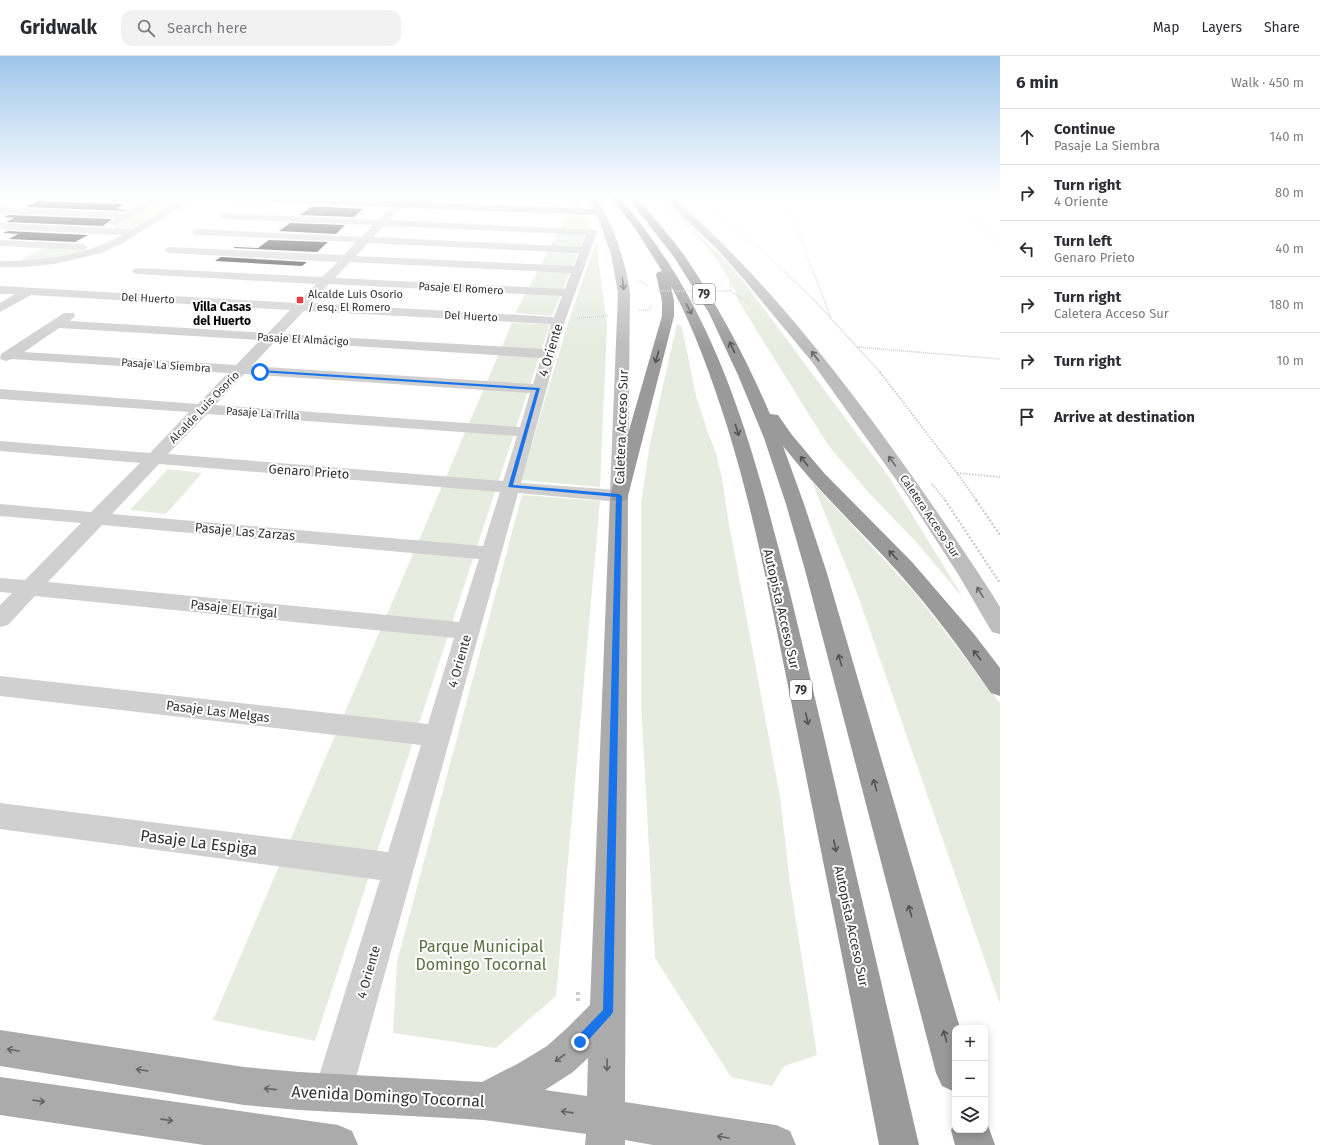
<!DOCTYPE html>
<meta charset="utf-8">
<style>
:root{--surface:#fff;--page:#f2f2f3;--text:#2b2b33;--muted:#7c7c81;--line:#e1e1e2}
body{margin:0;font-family:"Fira Sans",sans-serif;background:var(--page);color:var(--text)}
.controls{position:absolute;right:12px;bottom:12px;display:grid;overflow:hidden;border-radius:8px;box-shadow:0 2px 10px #0003}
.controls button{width:36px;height:36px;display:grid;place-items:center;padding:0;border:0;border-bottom:1px solid var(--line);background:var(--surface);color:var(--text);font:20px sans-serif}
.stop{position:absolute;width:12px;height:12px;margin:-9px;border:3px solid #1a73e8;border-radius:50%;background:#fff}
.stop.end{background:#1a73e8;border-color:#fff;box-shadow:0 1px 4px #0008}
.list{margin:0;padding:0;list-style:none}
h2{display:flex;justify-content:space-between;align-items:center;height:52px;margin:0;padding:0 16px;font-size:17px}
h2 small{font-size:13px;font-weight:400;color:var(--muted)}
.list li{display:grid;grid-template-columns:26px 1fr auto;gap:12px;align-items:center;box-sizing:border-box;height:56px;padding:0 16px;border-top:1px solid var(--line)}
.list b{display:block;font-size:15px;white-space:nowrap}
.list p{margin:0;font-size:13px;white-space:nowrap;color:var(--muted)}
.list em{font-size:13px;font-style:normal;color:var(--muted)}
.icon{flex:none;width:22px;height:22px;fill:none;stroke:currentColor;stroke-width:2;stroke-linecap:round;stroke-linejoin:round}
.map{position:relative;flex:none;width:1000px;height:1089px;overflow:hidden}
header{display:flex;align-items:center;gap:24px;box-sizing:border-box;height:56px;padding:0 20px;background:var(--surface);border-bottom:1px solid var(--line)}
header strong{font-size:19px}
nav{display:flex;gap:22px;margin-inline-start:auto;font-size:14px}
.search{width:280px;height:36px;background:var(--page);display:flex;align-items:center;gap:10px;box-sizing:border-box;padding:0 14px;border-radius:12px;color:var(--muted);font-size:15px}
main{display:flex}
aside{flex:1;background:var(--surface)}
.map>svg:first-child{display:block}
.green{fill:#e6ecdf}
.building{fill:#1a1a1a}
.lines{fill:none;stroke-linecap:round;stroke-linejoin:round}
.path-far4{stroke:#cdcdcd;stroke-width:1;stroke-dasharray:1 1;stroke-linecap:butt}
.path-far3{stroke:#cdcdcd;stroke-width:1.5;stroke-dasharray:1 1;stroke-linecap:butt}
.path-far2{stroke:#cdcdcd;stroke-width:2;stroke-dasharray:1.5 1.5;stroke-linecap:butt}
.path-far1{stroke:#cdcdcd;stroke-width:2.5;stroke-dasharray:2 2;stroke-linecap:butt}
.path{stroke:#cdcdcd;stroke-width:4;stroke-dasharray:3 3;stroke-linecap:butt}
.street{fill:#d0d0d0;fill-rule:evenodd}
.secondary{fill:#bdbdbd;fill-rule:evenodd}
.primary{fill:#ababab;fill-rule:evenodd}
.highway{fill:#9a9a9a;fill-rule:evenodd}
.path-bridge{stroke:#cdcdcd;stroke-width:1.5;stroke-dasharray:1 1;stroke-linecap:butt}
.oneway{stroke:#6a6a6a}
.oneway2{stroke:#525252}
.oneway3{stroke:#636363}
.route{fill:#1a73e8}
.poi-dot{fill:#e63946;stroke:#fff;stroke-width:1.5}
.labels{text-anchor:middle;stroke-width:4;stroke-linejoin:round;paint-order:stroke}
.far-street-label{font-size:11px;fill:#333;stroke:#fff}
.far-poi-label{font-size:11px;fill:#333;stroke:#fff;text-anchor:start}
.shield{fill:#fff;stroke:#707070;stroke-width:1}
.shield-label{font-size:12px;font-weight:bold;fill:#333}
.far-neighbourhood-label{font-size:12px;font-weight:bold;fill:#000;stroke:#fff}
.street-label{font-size:13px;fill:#333;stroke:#fff}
.near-street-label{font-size:16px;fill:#333;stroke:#fff}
.near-park-label{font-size:16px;fill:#56703f;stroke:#fff}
</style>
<header>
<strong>Gridwalk</strong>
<div class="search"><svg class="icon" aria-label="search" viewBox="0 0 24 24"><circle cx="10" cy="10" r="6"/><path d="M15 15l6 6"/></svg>Search here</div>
<nav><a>Map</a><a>Layers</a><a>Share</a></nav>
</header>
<main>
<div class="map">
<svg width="1000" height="1089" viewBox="0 0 1000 1089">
<rect width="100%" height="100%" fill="#fff"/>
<g class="green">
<path d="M414,139l23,1 -5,7 -24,-1z"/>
<path d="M653,139h5l70,68 25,31 136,183 75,122 -47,-56 -48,-50 -41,-48 -89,-143c-14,-43 -52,-78 -86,-107z"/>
<path d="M577,141l13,26 -38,93 -37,-3z"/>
<path d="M159,144l18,1 1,1 -46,26 -16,1 -2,-2z"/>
<path d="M596,185l11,83 -7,163 -79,-7 47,-157z"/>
<path d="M44,192l42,1 1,2 -27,7 -41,3z"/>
<path d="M512,267l38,1 -235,717 -102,-21z"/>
<path d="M677,268l5,3 14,69 11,34 9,23 6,25 6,41 52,278 10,86 27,172 -33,11 -12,20 -41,-9 -76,-119 -14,-256v-198l9,-61z"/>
<path d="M168,413l34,4 -36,41 -36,-4z"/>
<path d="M812,426l103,111 85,110v301l-143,-411z"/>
<path d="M522,439l78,6 -44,495 -60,52 -103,-15 4,-71z"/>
</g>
<g class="building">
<path d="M38,145l86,3 -8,5 11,1 -2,1 -99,-4z"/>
<path d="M311,151h18l34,2 -9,8 -54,-2z"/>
<path d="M9,159l103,4 -9,7 -97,-4 8,-4 -10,-1z"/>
<path d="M290,167l55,2 -9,9 -57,-3z"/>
<path d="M8,175l80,4 -13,7 -66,-3 9,-5 -15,-1z"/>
<path d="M269,184l59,2 -11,10 -84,-4 2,-1 23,1z"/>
<path d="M221,201l86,5 -5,4 -87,-5z"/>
</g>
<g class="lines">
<g class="path-far4">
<path d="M694,139l68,55 25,24"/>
<path d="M784,139l30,79"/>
<path d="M951,139l49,50"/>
</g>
<g class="path-far3">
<path d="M786,217l28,27 67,73"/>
<path d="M814,217l17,45"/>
<path d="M639,224l9,6"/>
<path d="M731,225l-1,10 19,12"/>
<path d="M639,254h10l2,-5"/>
<path d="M577,262l31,-2"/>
<path d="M857,291l143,12"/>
</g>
<g class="path-far2">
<path d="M880,316l77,101 20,28"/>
<path d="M957,417l43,4"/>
<path d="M932,428l14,17"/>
</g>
<g class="path-far1">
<path d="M945,444l55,83"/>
<path d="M976,444l24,35"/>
</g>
<path class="path" d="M578,936v11"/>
<g class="street">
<path d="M157,139l4,3 -1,2 -45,26 -5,-3 6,-5 -116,-5v-6l125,6z"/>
<path d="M190,139h11l-80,49 -20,9 -47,11 -29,3h-25v-6c42,0 85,-5 122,-26l-122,-6v-6l132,6z"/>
<path d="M403,139h9l-23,25 207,10 1,2 -32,89 -44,162 98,7 7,2 2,4 -2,4 -7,2 -101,-9 -166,599 -6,13 -13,6 -13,-6 -6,-13 66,-212 -380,-51v-26l388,49 33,-107 -421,-49v-20l428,48 26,-86 -419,-42 -27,29 -8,2v-22l12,-12 -12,-1v-14l25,2 56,-57 -81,-7v-12l91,8 49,-49 -140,-12v-10l150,12 39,-41 -189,-13v-10l198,15 30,-31 -216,-14 -6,2 -6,-2 1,-5 63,-41h10l1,3 -5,5 198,12 22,-23 -259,-15 -31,17v-9l15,-9h-15v-8l297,17 19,-19 -178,-10 -4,-1 -2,-2 2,-2 4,-1 184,9 16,-15 -169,-9 -5,-3 5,-3 175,8 12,-13 -159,-7 -5,-3 5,-3 165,8 11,-12 -151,-6 -5,-3 5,-3 157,7zM384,170l202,9 -5,12 -208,-10zM368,187l211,10 -5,13 -218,-10zM350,206l221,11 -6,16 -230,-11zM329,228l233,12 -8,21 -243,-14zM304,255l247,13 -7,25 -262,-15zM59,272l201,12 -24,25 -212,-13zM275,285l266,17 -8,26 -281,-18zM244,318l286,19 -10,34 -305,-22zM207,358l310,22 -14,45 -335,-27zM159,408l341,28 -17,54 -371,-32zM102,469l377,34 -20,63 -411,-40z"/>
<path d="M0,184l83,4 5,3 -5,3 -83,-4z"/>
</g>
<g class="secondary">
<path d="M49,139h188l357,14 -7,-14h9c17,31 29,63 34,98l-2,199 -2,4 -7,2 -7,-2 -2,-4 8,-199 -7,-39 -14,-39 -389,-15 -74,2 -81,-4z"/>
<path d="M660,139h10c78,67 142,145 203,227 41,56 81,113 119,172l8,13v27l-8,-2 -34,-58 -51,-79 -95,-133 -71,-86 -25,-28z"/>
</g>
<g class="primary">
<path d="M619,434l7,2 2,4 -3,606 151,23 14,6 6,14h-143l-28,-5v5h-40l1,-11 -102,-14 -185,-10 -55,-5 -244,-39v-36l244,37 55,5 183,10 37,-19 28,-17 19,-17 24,-24 20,-509 2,-4zM588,1002l-1,38 -42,-6 28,-18z"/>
<path d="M0,1021l338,48 14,6 6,14h-154l-204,-30z"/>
</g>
<g class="highway">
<path d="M609,139h9c26,32 50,64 69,99 41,74 66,156 87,237 18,66 33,134 49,201 32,138 64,275 96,413h-40c-29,-152 -60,-303 -90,-454 -18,-89 -35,-178 -62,-265 -15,-47 -32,-96 -56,-140l3,15v15l-46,180 -2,4 -7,2 -7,-2 -2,-4 52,-180v-15l-6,-27 2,-2 4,-1 -27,-43z"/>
<path d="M636,143l3,1c15,18 31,36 45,55 34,50 62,103 86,159l8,1 14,20 32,38 88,89 62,72 26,34v28l-9,-3c-29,-42 -59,-83 -93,-121 -38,-42 -80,-81 -115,-126l21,58 22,66 134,458h-5v64l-13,-6 -6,-13 -131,-503 -19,-66 -22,-66 -26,-63 -29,-62 -35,-56 -43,-55z"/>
<path d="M985,1061l10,28h-40l-4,-15 4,-9v9h30z"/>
</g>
<path class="path-bridge" d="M657,235h73"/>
</g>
<defs><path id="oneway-shaft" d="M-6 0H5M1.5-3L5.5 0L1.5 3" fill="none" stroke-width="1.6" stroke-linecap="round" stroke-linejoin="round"/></defs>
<g class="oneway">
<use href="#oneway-shaft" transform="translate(623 228) rotate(84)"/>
<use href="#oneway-shaft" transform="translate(815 300) rotate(-127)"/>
<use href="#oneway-shaft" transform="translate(892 405) rotate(-126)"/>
<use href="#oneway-shaft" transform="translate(980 536) rotate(-122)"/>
</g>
<g class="oneway2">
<use href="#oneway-shaft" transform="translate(689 253) rotate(62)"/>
<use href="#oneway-shaft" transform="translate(732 291) rotate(-115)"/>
<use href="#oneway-shaft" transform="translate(657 301) rotate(106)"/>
<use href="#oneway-shaft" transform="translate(737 374) rotate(73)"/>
<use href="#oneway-shaft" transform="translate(804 405) rotate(-129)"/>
<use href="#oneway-shaft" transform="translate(893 499) rotate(-134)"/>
<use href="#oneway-shaft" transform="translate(977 599) rotate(-129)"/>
<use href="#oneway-shaft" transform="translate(840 604) rotate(-106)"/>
<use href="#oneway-shaft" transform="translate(807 663) rotate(78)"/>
<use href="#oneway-shaft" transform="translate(875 729) rotate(-106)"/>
<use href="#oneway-shaft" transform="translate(835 790) rotate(78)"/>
<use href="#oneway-shaft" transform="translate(910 855) rotate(-106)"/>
<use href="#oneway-shaft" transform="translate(945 980) rotate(-106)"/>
</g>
<g class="oneway3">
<use href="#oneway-shaft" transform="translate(13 994) rotate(-171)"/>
<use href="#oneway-shaft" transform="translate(560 1002) rotate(143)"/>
<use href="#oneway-shaft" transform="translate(607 1009) rotate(91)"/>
<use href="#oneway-shaft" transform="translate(142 1014) rotate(-171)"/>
<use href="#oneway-shaft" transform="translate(270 1033) rotate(-174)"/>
<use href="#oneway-shaft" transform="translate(39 1045) rotate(8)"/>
<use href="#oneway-shaft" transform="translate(567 1056) rotate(-172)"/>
<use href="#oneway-shaft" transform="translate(167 1064) rotate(8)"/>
<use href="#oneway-shaft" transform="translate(723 1081) rotate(-171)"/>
</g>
<linearGradient id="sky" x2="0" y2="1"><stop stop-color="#9ec6ea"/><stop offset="0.48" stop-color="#fff"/><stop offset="1" stop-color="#fff" stop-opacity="0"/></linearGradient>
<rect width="1000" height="292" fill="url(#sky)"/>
<path class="route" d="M260,314l280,18 -27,97 106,9 3,2 -9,516 -2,3 -27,30 -4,2 -4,-2 -1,-3 1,-4 27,-28 13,-513 -108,-10 28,-97 -277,-18z"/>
<rect class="poi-dot" x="296" y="240" width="8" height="8" rx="2"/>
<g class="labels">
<g class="far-street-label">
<text transform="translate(461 232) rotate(3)" y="4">Pasaje El Romero</text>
<text transform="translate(148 242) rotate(3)" y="4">Del Huerto</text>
<text transform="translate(471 260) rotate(3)" y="4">Del Huerto</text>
<text transform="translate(303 283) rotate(3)" y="4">Pasaje El Almácigo</text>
<text transform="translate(166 309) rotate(4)" y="4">Pasaje La Siembra</text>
<text transform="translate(204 351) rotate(-46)" y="4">Alcalde Luis Osorio</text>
<text transform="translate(263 357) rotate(4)" y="4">Pasaje La Trilla</text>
<text transform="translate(930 460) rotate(56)" y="4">Caletera Acceso Sur</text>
</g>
<g class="far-poi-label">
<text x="308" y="242">Alcalde Luis Osorio<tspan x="308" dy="13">/ esq. El Romero</tspan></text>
</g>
<g class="shield">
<rect x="693" y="228" width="22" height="20" rx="3"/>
<rect x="790" y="624" width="22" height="20" rx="3"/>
</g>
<g class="shield-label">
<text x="704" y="242">79</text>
<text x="801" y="638">79</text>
</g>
<g class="far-neighbourhood-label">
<text x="222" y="255">Villa Casas<tspan x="222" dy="14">del Huerto</tspan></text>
</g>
<g class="street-label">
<text transform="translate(550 294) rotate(-73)" y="5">4 Oriente</text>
<text transform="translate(621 371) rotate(-88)" y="5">Caletera Acceso Sur</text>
<text transform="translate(309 415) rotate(4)" y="5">Genaro Prieto</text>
<text transform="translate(245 475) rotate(5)" y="5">Pasaje Las Zarzas</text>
<text transform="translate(234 552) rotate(6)" y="5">Pasaje El Trigal</text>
<text transform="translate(782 553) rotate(77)" y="5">Autopista Acceso Sur</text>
<text transform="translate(459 605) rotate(-74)" y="5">4 Oriente</text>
<text transform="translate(218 655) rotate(7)" y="5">Pasaje Las Melgas</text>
<text transform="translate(852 870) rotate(78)" y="5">Autopista Acceso Sur</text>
<text transform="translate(368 916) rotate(-74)" y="5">4 Oriente</text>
</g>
<g class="near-street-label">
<text transform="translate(199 786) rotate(7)" y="6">Pasaje La Espiga</text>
<text transform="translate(388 1040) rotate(3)" y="6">Avenida Domingo Tocornal</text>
</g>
<g class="near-park-label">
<text x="481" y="896">Parque Municipal<tspan x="481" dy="18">Domingo Tocornal</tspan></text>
</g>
</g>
</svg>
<div class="controls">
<button>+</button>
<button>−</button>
<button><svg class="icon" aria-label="layers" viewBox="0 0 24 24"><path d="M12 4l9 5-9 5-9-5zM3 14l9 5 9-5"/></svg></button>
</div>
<div class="stop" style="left:260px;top:316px"></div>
<div class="stop end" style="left:580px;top:986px"></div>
</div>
<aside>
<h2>6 min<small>Walk · 450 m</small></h2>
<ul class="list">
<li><svg class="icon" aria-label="ahead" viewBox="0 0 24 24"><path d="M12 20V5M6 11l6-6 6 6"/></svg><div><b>Continue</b><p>Pasaje La Siembra</p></div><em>140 m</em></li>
<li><svg class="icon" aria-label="right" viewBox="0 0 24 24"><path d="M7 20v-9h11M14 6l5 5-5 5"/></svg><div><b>Turn right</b><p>4 Oriente</p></div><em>80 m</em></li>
<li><svg class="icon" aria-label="left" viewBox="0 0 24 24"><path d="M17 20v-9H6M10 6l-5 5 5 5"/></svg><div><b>Turn left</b><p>Genaro Prieto</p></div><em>40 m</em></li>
<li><svg class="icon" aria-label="right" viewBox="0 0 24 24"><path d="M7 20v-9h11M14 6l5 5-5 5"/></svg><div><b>Turn right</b><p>Caletera Acceso Sur</p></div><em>180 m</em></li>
<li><svg class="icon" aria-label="right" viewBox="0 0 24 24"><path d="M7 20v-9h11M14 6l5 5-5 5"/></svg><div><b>Turn right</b></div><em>10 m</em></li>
<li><svg class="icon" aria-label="arrive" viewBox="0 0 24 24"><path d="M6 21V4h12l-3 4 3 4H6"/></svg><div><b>Arrive at destination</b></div></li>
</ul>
</aside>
</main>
